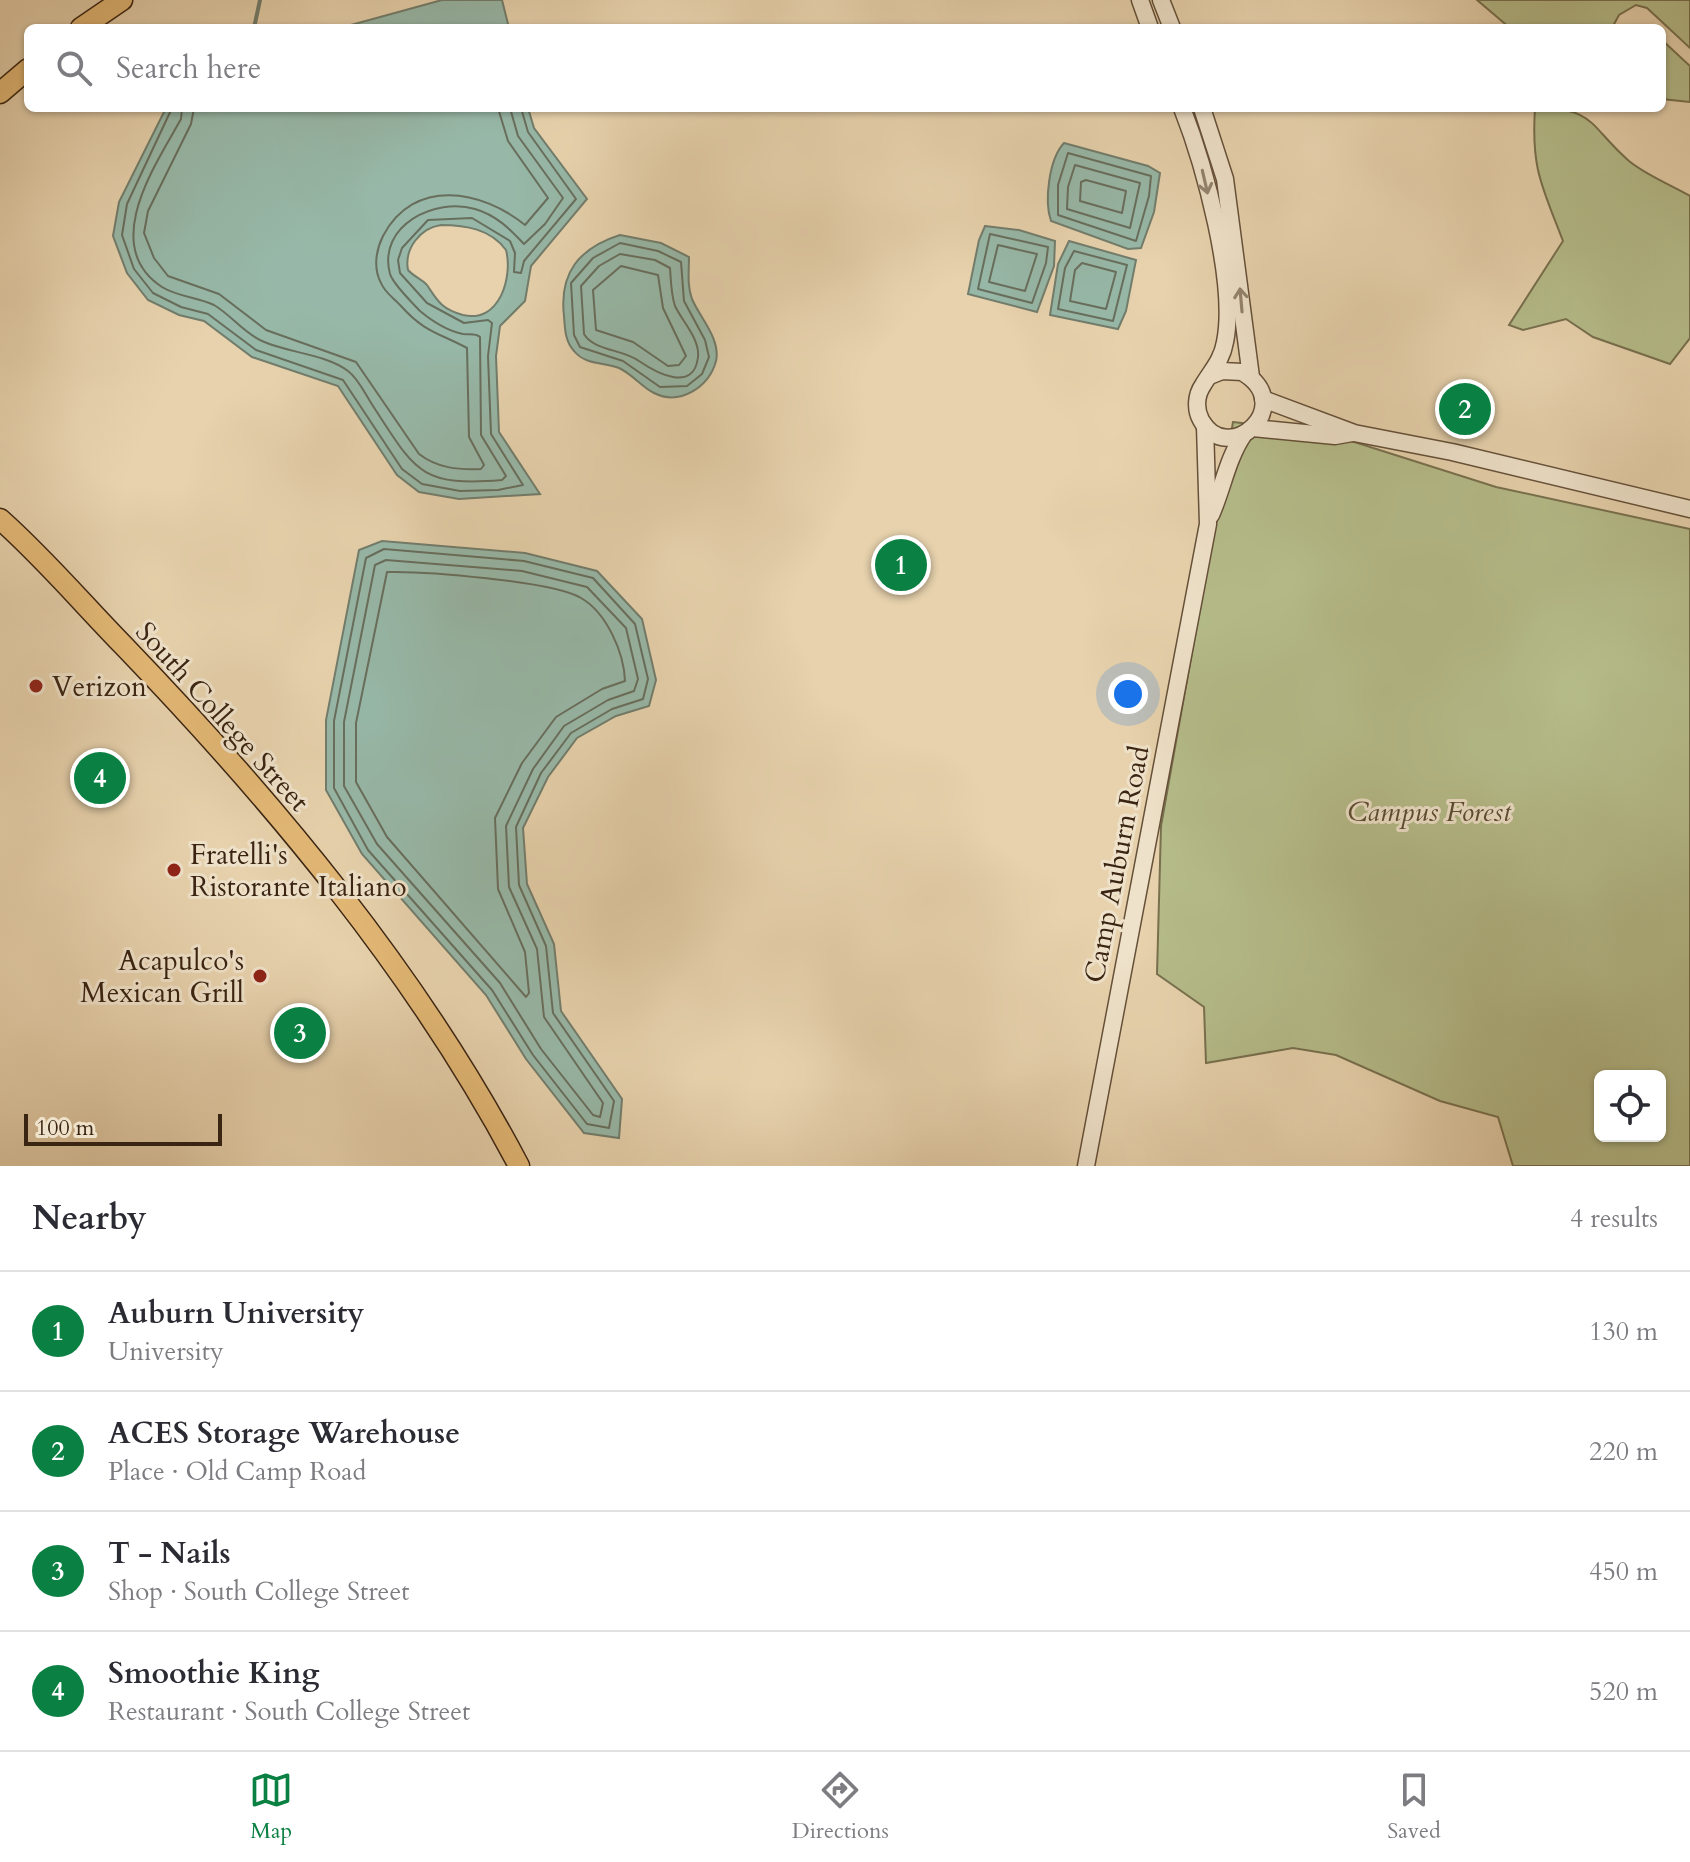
<!DOCTYPE html>
<meta charset="utf-8">
<style>
:root{--surface:#fff;--page:#f2f2f3;--text:#2b2b33;--muted:#7c7c81;--line:#e1e1e2;--accent:#0b8043}
body{margin:0;font-family:Cardo,serif;background:var(--page);color:var(--text)}
.controls{position:absolute;right:24px;bottom:24px;display:grid;overflow:hidden;border-radius:12px;box-shadow:0 2px 6px #0004}
.controls button{width:72px;height:72px;display:grid;place-items:center;padding:0;border:0;border-bottom:2px solid var(--line);background:var(--surface);color:var(--text);font:40px sans-serif}
.scale{position:absolute;left:24px;bottom:20px;width:198px;box-sizing:border-box;padding-left:8px;border:4px solid #3a2412;border-top:0;font-size:22px;line-height:28px;white-space:nowrap;color:#3a2412;-webkit-text-stroke:6px #efe2ca;paint-order:stroke}
.you{position:absolute;left:1128px;top:694px;width:28px;height:28px;margin:-20px;border:6px solid #fff;border-radius:50%;background:#1a73e8;box-shadow:0 0 0 12px #1a73e833}
.badge{display:grid;place-items:center;width:52px;height:52px;border-radius:50%;background:var(--accent);color:#fff;font-size:26px;font-weight:700}
.pin{position:absolute;translate:-50% -50%;border:4px solid #fff;box-shadow:0 2px 8px #0006}
.list{margin:0;padding:0;list-style:none}
h2{display:flex;justify-content:space-between;align-items:center;height:104px;margin:0;padding:0 32px;font-size:34px}
h2 small{font-size:26px;font-weight:400;color:var(--muted)}
.list li{display:grid;grid-template-columns:52px 1fr auto;gap:24px;align-items:center;box-sizing:border-box;height:120px;padding:0 32px;border-top:2px solid var(--line)}
.list b{display:block;font-size:30px;white-space:nowrap}
.list p{margin:0;font-size:26px;white-space:nowrap;color:var(--muted)}
.list em{font-size:26px;font-style:normal;color:var(--muted)}
.icon{flex:none;width:44px;height:44px;fill:none;stroke:currentColor;stroke-width:2;stroke-linecap:round;stroke-linejoin:round}
.map{position:relative;flex:none;width:1690px;height:1166px;overflow:hidden}
.search{position:absolute;background:var(--surface);box-shadow:0 2px 6px #0004;left:24px;right:24px;top:24px;height:88px;display:flex;align-items:center;gap:20px;box-sizing:border-box;padding:0 28px;border-radius:12px;color:var(--muted);font-size:30px}
.sheet{height:584px;background:var(--surface)}
nav{display:flex;justify-content:space-around;align-items:center;box-sizing:border-box;height:112px;border-top:2px solid var(--line);background:var(--surface);font-size:22px;color:var(--muted)}
nav a{display:grid;justify-items:center;gap:4px}
nav .on{color:var(--accent)}
.map>svg:first-child{display:block}
.green{fill:#b5bc8a;stroke:#78704e;stroke-width:2;fill-rule:evenodd}
.water{fill:#97b8a8;stroke:#727d6c;stroke-width:2;fill-rule:evenodd}
.lines{fill:none;stroke-linecap:round;stroke-linejoin:round}
.shore{stroke:#686e5d;stroke-width:2}
.stream{stroke:#727d6c;stroke-width:4}
.minor-casing{stroke:#655039;stroke-width:19}
.major-casing{stroke:#3a2412;stroke-width:23}
.minor{stroke:#efe2ca;stroke-width:16}
.major{stroke:#e4b976;stroke-width:20}
.oneway{stroke:#94836e}
.poi-dot{fill:#8f2418;stroke:#efe2ca;stroke-width:3}
.labels{text-anchor:middle;stroke-width:6;stroke-linejoin:round;paint-order:stroke}
.poi-label{font-size:28px;fill:#3a2412;stroke:#efe2ca;text-anchor:start}
.street-label{font-size:28px;fill:#3a2412;stroke:#efe2ca}
.park-label{font-size:28px;font-style:italic;fill:#594a30;stroke:#efe2ca}
</style>
<div class="map">
<svg width="1690" height="1166" viewBox="0 0 1690 1166">
<rect width="100%" height="100%" fill="#e7d2ad"/>
<filter id="stains"><feTurbulence type="fractalNoise" baseFrequency=".0025" numOctaves="4"/><feColorMatrix values="0 0 0 0 .2 0 0 0 0 .09 0 0 0 0 .02 0 0 0 .5 -.17"/></filter>
<radialGradient id="worn" r=".72"><stop offset=".6" stop-color="#630" stop-opacity="0"/><stop offset="1" stop-color="#630" stop-opacity=".3"/></radialGradient>
<g class="green">
<path d="M1477,0h213v48l-43,-40 -11,-3 -17,10 -7,13h-102z"/>
<path d="M1662,40l28,26v36l-28,-3z"/>
<path d="M1535,108c61,0 53,17 94,53 17,14 42,24 61,35v142l-20,26 -77,-27 -27,-18 -43,11 -14,-5 54,-84c-21,-55 -32,-72 -28,-133z"/>
<path d="M1233,422l93,11 170,54 194,42v637h-177l-15,-49 -58,-16 -104,-46 -43,-7 -87,15 -2,-56 -47,-33 4,-148zM1600,1076h60v60h-60z"/>
</g>
<g class="water">
<path d="M442,0h60l7,28h-169z"/>
<path d="M166,108h362l6,20 53,71 -56,67 -6,35 -25,25 -4,30 3,76 41,62 -81,5 -40,-7 -22,-17 -59,-89 -86,-29 -48,-36 -25,-6 -31,-15 -21,-27 -14,-37 6,-34zM441,225c24,0 50,4 65,25 7,26 -6,74 -43,65 -22,-6 -26,-15 -36,-30 -4,-5 -14,-9 -19,-15 -4,-21 12,-42 33,-45z"/>
<path d="M1064,143l84,23 12,7 -6,39 -13,36 -13,1 -77,-28c-7,-20 -2,-62 13,-78z"/>
<path d="M985,226l34,4 36,11 -1,25 -17,46 -69,-18 11,-54z"/>
<path d="M620,235l41,8 28,14c0,14 -2,29 3,42 8,19 29,40 24,62 -7,26 -36,45 -62,32 -12,-6 -22,-19 -35,-25 -15,-6 -34,-3 -45,-17 -9,-10 -9,-22 -10,-35 -5,-43 15,-68 56,-81z"/>
<path d="M1069,241l67,19 -10,51 -8,18 -68,-14 8,-51z"/>
<path d="M382,541l143,12 72,18 45,48 14,61 -7,26 -33,10 -39,22 -29,39 -25,51 4,56 27,60 7,67 61,88 -3,39 -35,-5 -58,-74 -40,-64 -124,-141 -36,-64v-70l33,-170z"/>
</g>
<g class="lines">
<g class="shore">
<path d="M172,108l-45,96 -5,31 12,34 19,24 28,14 27,7 48,36 87,30 59,89 20,15 38,7 38,-1 25,-5 -32,-51 -3,-78 4,-33 -4,-3 -24,3 -37,-20 -27,-30 -2,-13 4,-12 26,-28 44,-2 38,23 5,12 -1,19 7,1 3,-12 52,-62 -48,-67 -7,-24"/>
<path d="M182,108l-1,11c-25,45 -82,127 -19,168 16,10 36,10 52,18 17,10 30,28 48,36 26,12 64,13 86,30 11,8 18,25 25,35 42,64 46,81 129,74l4,-4 -25,-41 -1,-98c-5,-4 -9,-2 -17,-3 -15,-3 -31,-13 -43,-23 -7,-7 -27,-28 -30,-37 -13,-49 46,-77 85,-65 21,6 35,20 49,35l21,-20 18,-26 -45,-62 -8,-28"/>
<path d="M194,108l-3,16 -43,87 -4,22 10,25 14,18 51,18 47,36 90,32 63,92c18,14 39,16 62,15l3,-4 -15,-28 -2,-89c-28,-15 -43,-16 -66,-42 -7,-8 -16,-13 -20,-23 -8,-15 -5,-33 2,-47 31,-59 99,-46 142,-11l23,-27 -40,-57 -10,-33"/>
<path d="M1068,153l83,23 -2,20 -13,45 -78,-26v-30z"/>
<path d="M1075,165l65,18 -10,45 -63,-19 1,-22z"/>
<path d="M1086,180l40,11 -4,22 -42,-12 1,-19z"/>
<path d="M990,234l58,13 -2,16 -14,40 -54,-14z"/>
<path d="M620,243l38,8 23,11 3,39 21,39 4,17 -7,17 -15,12 -27,1 -37,-26 -43,-14 -6,-12 -3,-52 22,-25z"/>
<path d="M998,245l39,9 -12,37 -36,-9z"/>
<path d="M1074,251l53,14 -14,56 -55,-12 7,-41z"/>
<path d="M620,254l35,6 15,8c1,13 1,26 5,38 7,15 25,33 23,51 -4,37 -43,15 -59,4 -16,-12 -45,-10 -55,-27l-3,-48 18,-20z"/>
<path d="M1082,263l34,9 -10,37 -36,-8 5,-31z"/>
<path d="M621,266l37,9 5,33 23,48 -7,9 -11,1 -35,-24 -37,-12 -3,-40z"/>
<path d="M384,549l140,12 69,17 42,46 13,55 -5,20 -31,10 -41,24 -30,40 -25,54 3,58 27,61 7,67 61,88 -5,27 -22,-4 -54,-69 -41,-65 -124,-140 -34,-62v-67l32,-163z"/>
<path d="M386,560l136,11 65,16 39,41 12,51 -4,12 -26,9 -44,26 -31,43 -27,57 3,61 28,62 7,68 59,86 -3,14 -7,-2 -52,-66 -41,-66 -123,-139 -33,-58v-64l31,-157z"/>
<path d="M387,572c36,-1 165,9 194,26 26,15 43,55 44,83l-23,8 -46,28 -34,46 -27,55 3,71 27,63 4,41 -3,4 -139,-160 -31,-55v-59z"/>
</g>
<path class="stream" d="M254,28l6,-28"/>
<defs>
<g id="minor">
<path d="M1140,0l10,28"/>
<path d="M1161,0l11,28"/>
<path d="M1182,108c22,56 55,175 43,234 -3,18 -13,28 -22,43 -7,10 -8,24 -2,35 27,49 98,-15 41,-48l-20,-1 -10,4"/>
<path d="M1202,108l23,71 26,198"/>
<path d="M1263,399l91,34 98,19 238,57"/>
<path d="M1253,428l82,8 17,-3"/>
<path d="M1211,515c12,-27 16,-56 33,-81"/>
<path d="M1086,1166l122,-642 -3,-98"/>
</g>
<g id="major">
<path d="M81,28l41,-28"/>
<path d="M0,93l28,-24"/>
<path d="M0,519c44,39 82,84 123,126 150,156 295,329 396,521"/>
</g>
</defs>
<use href="#minor" class="minor-casing"/>
<use href="#major" class="major-casing"/>
<use href="#minor" class="minor"/>
<use href="#major" class="major"/>
</g>
<defs><path id="oneway-shaft" d="M-6 0H5M1.5-3L5.5 0L1.5 3" fill="none" stroke-width="1.6" stroke-linecap="round" stroke-linejoin="round" transform="scale(2)"/></defs>
<g class="oneway">
<use href="#oneway-shaft" transform="translate(1205 182) rotate(77)"/>
<use href="#oneway-shaft" transform="translate(1241 300) rotate(-95)"/>
</g>
<g class="poi-dot">
<circle cx="36" cy="686" r="8"/>
<circle cx="174" cy="870" r="8"/>
<circle cx="260" cy="976" r="8"/>
</g>
<g class="labels">
<g class="poi-label">
<text x="52" y="696">Verizon</text>
<text x="190" y="864">Fratelli's<tspan x="190" dy="32">Ristorante Italiano</tspan></text>
<text x="244" y="970" text-anchor="end">Acapulco's<tspan x="244" dy="32">Mexican Grill</tspan></text>
</g>
<g class="street-label">
<text transform="translate(223 716) rotate(48)" y="10">South College Street</text>
<text transform="translate(1116 864) rotate(-79)" y="10">Camp Auburn Road</text>
</g>
<g class="park-label">
<text x="1429" y="821">Campus Forest</text>
</g>
</g>
<rect width="100%" height="100%" filter="url(#stains)"/>
<rect width="100%" height="100%" fill="url(#worn)"/>
</svg>
<div class="controls">
<button><svg class="icon" aria-label="locate" viewBox="0 0 24 24"><circle cx="12" cy="12" r="6"/><path d="M12 2v4M12 18v4M2 12h4M18 12h4"/></svg></button>
</div>
<div class="scale">100 m</div>
<div class="you"></div>
<div class="pin badge" style="left:901px;top:565px">1</div>
<div class="pin badge" style="left:1465px;top:409px">2</div>
<div class="pin badge" style="left:300px;top:1033px">3</div>
<div class="pin badge" style="left:100px;top:778px">4</div>
<div class="search"><svg class="icon" aria-label="search" viewBox="0 0 24 24"><circle cx="10" cy="10" r="6"/><path d="M15 15l6 6"/></svg>Search here</div>
</div>
<section class="sheet">
<h2>Nearby<small>4 results</small></h2>
<ul class="list">
<li><span class="badge">1</span><div><b>Auburn University</b><p>University</p></div><em>130 m</em></li>
<li><span class="badge">2</span><div><b>ACES Storage Warehouse</b><p>Place · Old Camp Road</p></div><em>220 m</em></li>
<li><span class="badge">3</span><div><b>T - Nails</b><p>Shop · South College Street</p></div><em>450 m</em></li>
<li><span class="badge">4</span><div><b>Smoothie King</b><p>Restaurant · South College Street</p></div><em>520 m</em></li>
</ul>
</section>
<nav>
<a class="on"><svg class="icon" aria-label="map" viewBox="0 0 24 24"><path d="M3 6l6-2 6 2 6-2v14l-6 2-6-2-6 2zM9 4v14M15 6v14"/></svg>Map</a>
<a><svg class="icon" aria-label="directions" viewBox="0 0 24 24"><path d="M12 3l9 9-9 9-9-9zM9 14v-3h6M13 9l2 2-2 2"/></svg>Directions</a>
<a><svg class="icon" aria-label="saved" viewBox="0 0 24 24"><path d="M7 4h10v16l-5-4-5 4z"/></svg>Saved</a>
</nav>
